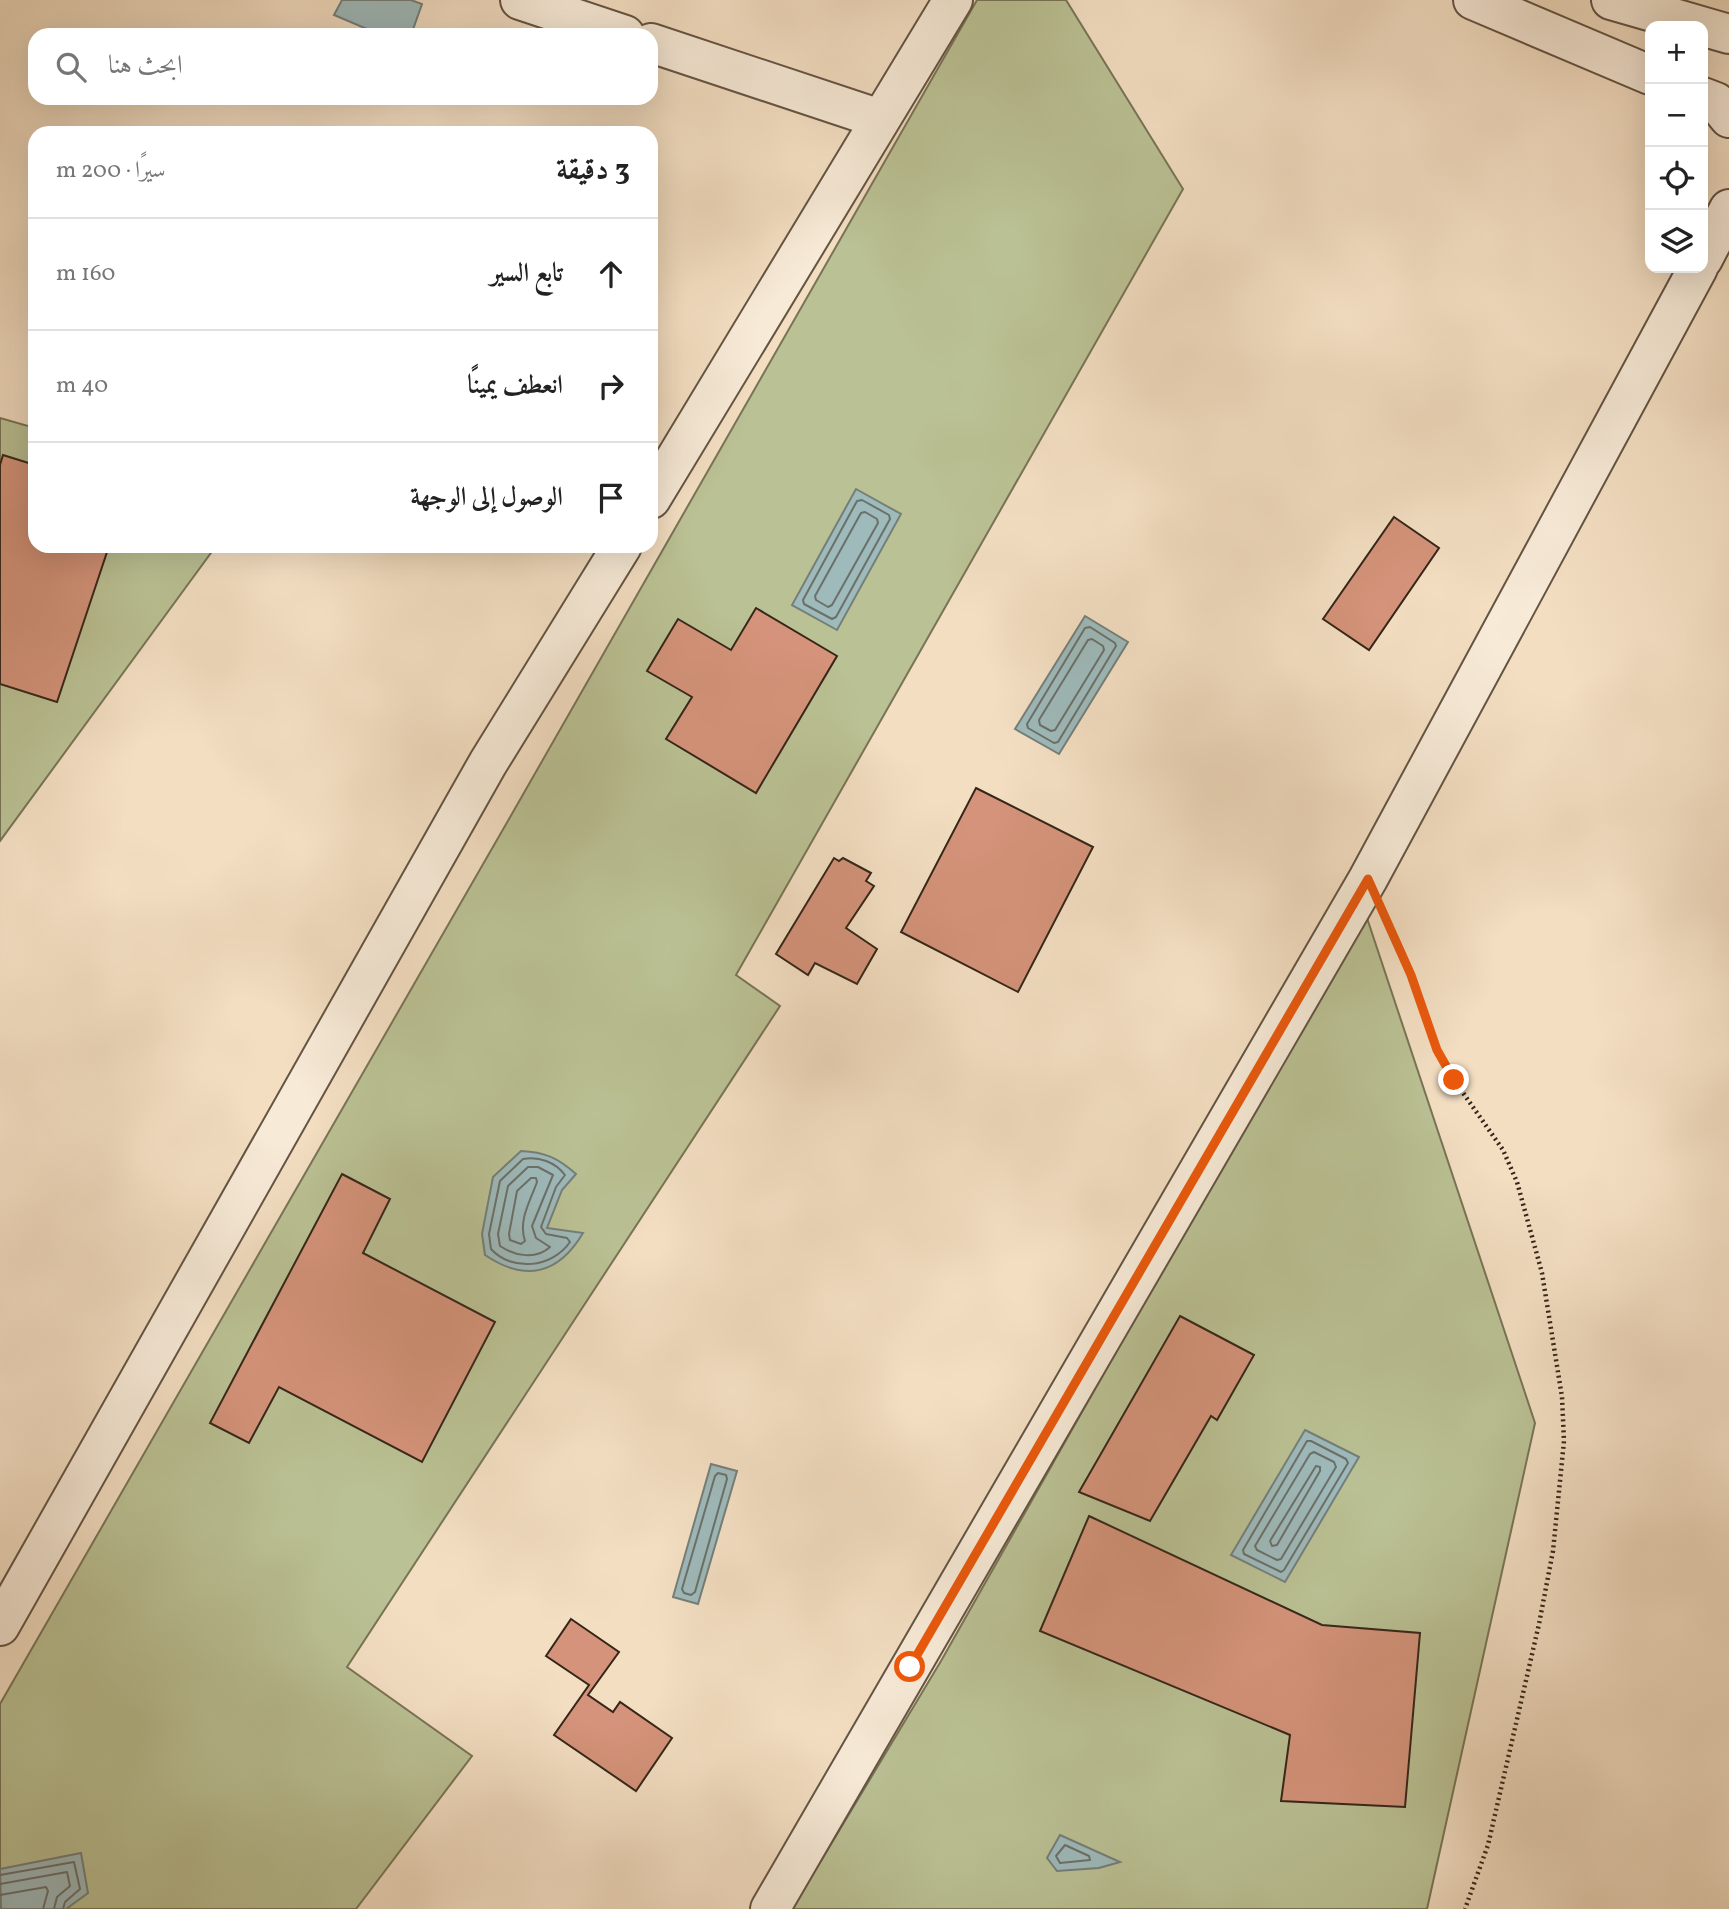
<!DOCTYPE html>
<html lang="ar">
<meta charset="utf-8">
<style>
:root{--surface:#fff;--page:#f2f2f2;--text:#222;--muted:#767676;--line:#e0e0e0}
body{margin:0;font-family:Vollkorn,Amiri,serif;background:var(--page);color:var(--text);direction:rtl}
.controls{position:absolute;right:21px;top:21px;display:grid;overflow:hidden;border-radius:14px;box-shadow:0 7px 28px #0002}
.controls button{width:63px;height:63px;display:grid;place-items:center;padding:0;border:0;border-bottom:2px solid var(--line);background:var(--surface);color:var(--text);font:35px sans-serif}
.stop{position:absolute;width:21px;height:21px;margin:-16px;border:5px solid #ea580c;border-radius:50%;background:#fff}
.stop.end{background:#ea580c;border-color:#fff;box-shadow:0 2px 7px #0008}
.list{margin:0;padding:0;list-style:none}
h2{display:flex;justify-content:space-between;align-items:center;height:91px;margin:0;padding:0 28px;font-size:30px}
h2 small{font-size:23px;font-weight:400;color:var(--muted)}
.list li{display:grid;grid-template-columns:46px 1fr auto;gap:21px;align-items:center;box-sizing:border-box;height:112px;padding:0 28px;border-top:2px solid var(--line)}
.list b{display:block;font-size:26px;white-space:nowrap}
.list em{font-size:23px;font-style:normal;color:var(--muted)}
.icon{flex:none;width:38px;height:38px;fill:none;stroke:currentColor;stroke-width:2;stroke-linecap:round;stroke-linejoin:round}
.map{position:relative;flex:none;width:1729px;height:1909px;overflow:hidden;direction:ltr}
.search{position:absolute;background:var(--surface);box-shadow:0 7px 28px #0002;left:28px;top:28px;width:630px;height:77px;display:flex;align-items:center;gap:18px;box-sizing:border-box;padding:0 24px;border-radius:21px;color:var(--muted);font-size:26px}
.panel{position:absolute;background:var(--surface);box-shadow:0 7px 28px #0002;left:28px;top:126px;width:630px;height:427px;border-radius:21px;direction:rtl}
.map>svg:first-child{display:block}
.green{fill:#bac194;stroke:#787456;stroke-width:2}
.water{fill:#9ebabb;stroke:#747f7a;stroke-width:2}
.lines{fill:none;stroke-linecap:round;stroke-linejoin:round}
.shore{stroke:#6a706a;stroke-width:2}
.building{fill:#d4937a;stroke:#352619;stroke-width:2}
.minor-casing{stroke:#645443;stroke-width:42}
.path{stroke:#352619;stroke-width:4.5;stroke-dasharray:2 3.5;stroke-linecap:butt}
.minor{stroke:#f7ead7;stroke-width:38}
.route{stroke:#ea580c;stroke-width:9}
</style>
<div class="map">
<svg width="1729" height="1909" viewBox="0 0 1729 1909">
<rect width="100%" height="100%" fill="#f3dec2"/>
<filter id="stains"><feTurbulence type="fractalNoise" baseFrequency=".00286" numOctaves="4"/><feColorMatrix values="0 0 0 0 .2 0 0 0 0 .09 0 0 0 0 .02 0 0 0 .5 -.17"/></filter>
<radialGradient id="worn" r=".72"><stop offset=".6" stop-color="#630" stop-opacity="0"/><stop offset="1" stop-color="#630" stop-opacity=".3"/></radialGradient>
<g class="green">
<path d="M977,0h89l117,189 -447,786 44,31 -433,661 125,89 -116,153h-356v-205l513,-892z"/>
<path d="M0,418l35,10v118h181l-216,295z"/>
<path d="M1365,912l170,511 -108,486h-635l149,-248z"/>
</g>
<g class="water">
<path d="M342,0h69l11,4 -11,31h-30l-47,-20z"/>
<path d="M856,489l45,25 -64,116 -45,-25z"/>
<path d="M1085,616l43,26 -69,112 -44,-25z"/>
<path d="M521,1151c24,1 37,7 55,23l-14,16 -15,38 36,5c-25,42 -58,49 -98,22l-3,-21 11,-57z"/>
<path d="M1305,1430l54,27 -74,125 -54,-27z"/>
<path d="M711,1464l26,7 -39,133 -25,-7z"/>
<path d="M1060,1835l60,27 -21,6 -42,3 -10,-13z"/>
<path d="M81,1853l7,40 -22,16h-65l-1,-40z"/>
</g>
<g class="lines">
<g class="shore">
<path d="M862,500l27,15 1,4 -54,98 -4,2 -28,-15 -1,-4 54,-99z"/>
<path d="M865,512l12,7 1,4 -46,82 -4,2 -12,-7 -1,-4 46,-83z"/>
<path d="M1090,627l25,16 1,3 -58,96 -4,1 -26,-15 -1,-4 58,-96z"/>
<path d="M1092,639l11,7 1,4 -49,80 -4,1 -11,-6 -1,-5 49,-80z"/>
<path d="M523,1159c16,-3 32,3 42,16l-9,12 -15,40 5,7 21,4 3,4c-18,26 -58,30 -79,7l-2,-15 11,-53z"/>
<path d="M528,1167h10l15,8 -21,51 4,12 14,9c-14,13 -35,9 -50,-1l-2,-12 10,-48z"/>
<path d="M531,1178h5l1,4c-7,20 -19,38 -12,59l-4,3 -11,-4 -1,-6 8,-43z"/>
<path d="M1307,1441h4l35,18 2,4 -64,107 -3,2 -37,-18 -1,-4z"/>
<path d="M1314,1452l20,10 2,5 -55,92 -4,1 -20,-10 -2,-4 55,-92z"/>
<path d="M1316,1466l4,1v4l-43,74 -5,1 -2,-5z"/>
<path d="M718,1473l8,2 1,4 -32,113 -4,3 -7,-2 -2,-4 33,-113z"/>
<path d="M1065,1845l24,11 1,4 -30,3 -4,-7z"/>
<path d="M0,1875l74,-13 6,27 -15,13 -2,7"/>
<path d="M0,1884l67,-12 3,14 -13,11 -3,12"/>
<path d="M0,1895l46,-8 2,4 -5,18"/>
</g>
</g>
<g class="building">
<path d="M3,455l32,10v81h74l-52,156 -57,-18v-219z"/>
<path d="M1394,517l45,31 -70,102 -46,-31z"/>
<path d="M756,608l81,48 -81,137 -90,-54 26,-42 -45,-26 31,-52 53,31z"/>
<path d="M976,788l117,59 -75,145 -117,-60z"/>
<path d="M834,858l5,3 4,-3 28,15 -5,8 8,5 -28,42 31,21 -20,35 -42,-21 -7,12 -32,-21z"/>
<path d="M342,1174l48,25 -27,54 132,69 -73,140 -143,-75 -30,56 -39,-20z"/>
<path d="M1180,1316l74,39 -37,65 -6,-4 -61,105 -71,-29z"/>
<path d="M1089,1516l233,109 98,8 -15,174 -124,-6 9,-66 -250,-104z"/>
<path d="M571,1619l48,33 -31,43 25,17 7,-10 52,36 -36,53 -82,-56 35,-50 -43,-29z"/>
</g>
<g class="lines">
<defs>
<g id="minor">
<path d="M520,0l105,35"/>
<path d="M1473,0l177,75"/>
<path d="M1611,0l118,34"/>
<path d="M651,43l229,76"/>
<path d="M1703,97l13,5 13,16"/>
<path d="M1703,259l26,-50"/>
<path d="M651,499l302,-499"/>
<path d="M0,1626l488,-863 134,-217"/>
<path d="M770,1909l598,-1030 330,-611"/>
</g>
</defs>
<use href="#minor" class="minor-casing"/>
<path class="path" d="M1388,923l23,52 26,75 17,30 49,70 14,32 25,91 20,124 2,44 -11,110 -14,73 -51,221 -23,64"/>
<use href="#minor" class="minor"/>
</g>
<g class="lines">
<path class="route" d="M910,1667l458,-788 43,96 26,75 17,30"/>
</g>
<rect width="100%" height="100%" filter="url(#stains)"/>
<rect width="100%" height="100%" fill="url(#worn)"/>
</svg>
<div class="controls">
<button>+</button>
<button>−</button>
<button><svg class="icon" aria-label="locate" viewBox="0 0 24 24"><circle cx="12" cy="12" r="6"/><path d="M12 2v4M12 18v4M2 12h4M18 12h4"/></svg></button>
<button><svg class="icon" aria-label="layers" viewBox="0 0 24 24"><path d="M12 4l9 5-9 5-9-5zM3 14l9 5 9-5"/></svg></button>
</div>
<div class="stop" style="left:910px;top:1667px"></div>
<div class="stop end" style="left:1454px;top:1080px"></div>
<div class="search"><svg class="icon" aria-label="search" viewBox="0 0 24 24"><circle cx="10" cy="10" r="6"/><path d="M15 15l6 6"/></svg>ابحث هنا</div>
<section class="panel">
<h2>3 دقيقة<small>سيرًا · 200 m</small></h2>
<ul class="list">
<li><svg class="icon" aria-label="ahead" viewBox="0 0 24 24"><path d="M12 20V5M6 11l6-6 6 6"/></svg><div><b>تابع السير</b></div><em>160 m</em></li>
<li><svg class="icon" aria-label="right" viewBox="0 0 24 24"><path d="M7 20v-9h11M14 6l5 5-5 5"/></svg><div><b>انعطف يمينًا</b></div><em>40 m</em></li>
<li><svg class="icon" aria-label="arrive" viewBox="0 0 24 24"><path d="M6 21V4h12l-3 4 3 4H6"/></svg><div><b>الوصول إلى الوجهة</b></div></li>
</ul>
</section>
</div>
